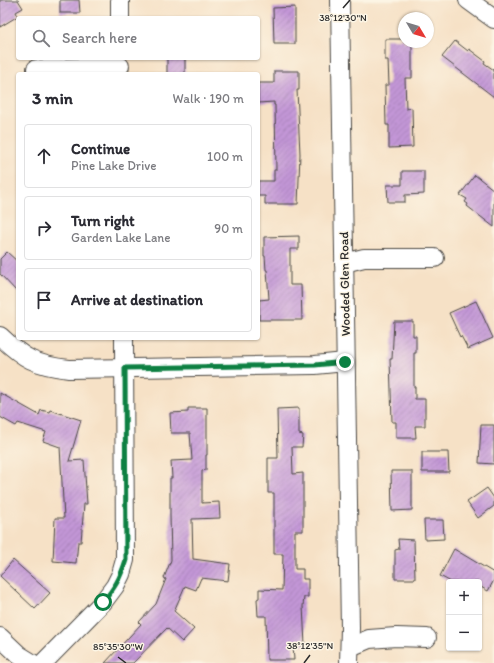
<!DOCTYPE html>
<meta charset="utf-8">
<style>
:root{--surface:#fff;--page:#f7f7f7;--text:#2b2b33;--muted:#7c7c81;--line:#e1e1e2}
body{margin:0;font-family:Itim,sans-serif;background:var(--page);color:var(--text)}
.controls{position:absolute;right:12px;bottom:12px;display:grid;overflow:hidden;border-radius:4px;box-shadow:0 1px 3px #0004}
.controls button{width:36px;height:36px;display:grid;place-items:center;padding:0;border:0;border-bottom:1px solid var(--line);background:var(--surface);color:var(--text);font:20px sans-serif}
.compass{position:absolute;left:398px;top:12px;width:36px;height:36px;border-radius:50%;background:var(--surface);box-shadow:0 1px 3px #0004;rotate:128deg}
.stop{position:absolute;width:12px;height:12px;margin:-9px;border:3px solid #0b8043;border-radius:50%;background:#fff}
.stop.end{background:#0b8043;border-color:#fff;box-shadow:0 1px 4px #0008}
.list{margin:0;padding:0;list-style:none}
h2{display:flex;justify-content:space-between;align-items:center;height:52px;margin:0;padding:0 16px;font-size:17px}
h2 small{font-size:13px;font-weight:400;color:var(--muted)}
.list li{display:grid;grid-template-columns:26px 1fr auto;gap:12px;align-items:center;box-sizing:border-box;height:64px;margin:0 8px 8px;padding:0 8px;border:1px solid var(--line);border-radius:4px}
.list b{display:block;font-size:15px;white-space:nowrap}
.list p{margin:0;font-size:13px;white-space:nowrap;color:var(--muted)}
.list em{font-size:13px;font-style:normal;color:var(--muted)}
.icon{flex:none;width:22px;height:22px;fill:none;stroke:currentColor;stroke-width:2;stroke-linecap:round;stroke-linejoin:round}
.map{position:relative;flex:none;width:494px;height:663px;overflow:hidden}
.search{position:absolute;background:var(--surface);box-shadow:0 1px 3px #0004;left:16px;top:16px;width:244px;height:44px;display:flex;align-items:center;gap:10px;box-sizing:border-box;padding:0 14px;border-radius:4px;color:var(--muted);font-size:15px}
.panel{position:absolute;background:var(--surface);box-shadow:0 1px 3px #0004;left:16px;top:72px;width:244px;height:268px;border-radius:4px}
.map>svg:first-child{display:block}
.building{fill:url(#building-hatch)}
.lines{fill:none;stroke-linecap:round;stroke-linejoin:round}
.minor-casing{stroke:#494642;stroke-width:20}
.minor{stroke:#fff;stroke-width:18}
.route{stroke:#0b8043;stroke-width:5}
.ticks{fill:none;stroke:#2b2b2b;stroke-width:1.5}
.labels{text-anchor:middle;stroke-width:3;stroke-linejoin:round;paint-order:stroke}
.street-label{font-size:13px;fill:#2b2b2b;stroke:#fcf5e5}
.ticks-label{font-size:10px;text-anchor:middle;fill:#2b2b2b;stroke:#fcf5e5;stroke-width:3;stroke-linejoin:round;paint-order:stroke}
</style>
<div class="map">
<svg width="494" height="663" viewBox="0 0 494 663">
<defs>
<pattern id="building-hatch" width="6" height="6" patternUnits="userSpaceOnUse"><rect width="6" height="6" fill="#c396d7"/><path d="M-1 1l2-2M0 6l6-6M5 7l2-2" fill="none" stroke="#9f7baf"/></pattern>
</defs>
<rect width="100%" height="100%" fill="#fcf5e5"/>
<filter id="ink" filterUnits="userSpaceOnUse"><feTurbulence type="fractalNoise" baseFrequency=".025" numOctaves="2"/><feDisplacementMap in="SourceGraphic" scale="8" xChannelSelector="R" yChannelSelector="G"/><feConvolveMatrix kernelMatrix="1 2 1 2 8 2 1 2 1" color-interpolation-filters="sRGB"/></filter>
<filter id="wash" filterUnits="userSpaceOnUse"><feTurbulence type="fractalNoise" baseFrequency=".012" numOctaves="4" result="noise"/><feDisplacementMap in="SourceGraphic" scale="16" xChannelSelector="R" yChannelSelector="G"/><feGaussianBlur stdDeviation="0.9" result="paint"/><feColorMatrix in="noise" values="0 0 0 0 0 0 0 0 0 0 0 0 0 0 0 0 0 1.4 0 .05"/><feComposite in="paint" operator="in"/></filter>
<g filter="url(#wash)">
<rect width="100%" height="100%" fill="#f6e1c6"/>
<g id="blocks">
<g class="building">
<path d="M0,0h18l5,8 -7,4 2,4 -18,11z"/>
<path d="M60,0h19l1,13h-20z"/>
<path d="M295,7v37h-21l-1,-36z"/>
<path d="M385,39h19v3h8v36h-7l1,31 6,-1 1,39 -24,1v-23h-3l-1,-40h4l-1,-25h-3z"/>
<path d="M455,41l13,10 1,-2 16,12 -1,2 10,7v27l-52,-40z"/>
<rect x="167" y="58" width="18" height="16"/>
<path d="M274,71h25v19h-2l3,64 -2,50h-33v-8h-7v-15h16v-11h2l-1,-65h-1v-3l-16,1v-20h16z"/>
<path d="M402,171h22v23l-19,1v7h-17l-1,-17h15z"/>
<path d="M475,175l19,15v37l-27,-21 1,-2 -3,-2 2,-3 -7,-4z"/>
<path d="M299,236v13h-9v36h11l1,35h-43v-20l10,-1 -2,-29h-1l-1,-14h-1v-19z"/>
<path d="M7,252l11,10v31l-18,-19v-15z"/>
<path d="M476,301l17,37 -25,11 -7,-13 -1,1 -11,-24z"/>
<path d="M394,321h19v15h3v17h-2v34h1v12h10v27h-10l1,12h-20v-16h-4l-2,-63h2z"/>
<path d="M0,393l39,22 2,-5 8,2 1,-2 31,10 -12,41 15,-1 3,44h-3l-3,38h-3l-2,21 -23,-2 2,-43h9l-4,-71 -17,-6 3,-9 -28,-9 -2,3 -16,-9z"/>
<path d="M188,408h19v47h-1v15l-4,1v32l17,-1 1,16 -28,1 1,40 37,5 -2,17 -27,-3 -5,12 -11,-4 -11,25 20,18 -12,13 -15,-14 -34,35h-28l36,-39 -2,-2 17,-18 10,-25 -2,-1 7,-18 -1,-45v-37h2l-1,-17 21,-1 -2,-27h-19l-1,-20 18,-1z"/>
<path d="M299,408v26l4,1 -1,12h-10l1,27 10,-1v58h-8v38h8v10h5v18h-4l-1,9 2,39h-12l1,15h-27l-1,-44h-8l-1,-17 2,-1v-9l23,1 1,-36h-9v-61h-6v-35h10l-1,-49z"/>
<path d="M481,425h13v39l-15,-1z"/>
<path d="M422,452h26l1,20h-27z"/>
<path d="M391,471h21v39l-20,1z"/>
<path d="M487,488l7,10v8l-16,12 -11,-16z"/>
<path d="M424,520h19l1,19 -19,1z"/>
<path d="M398,539l16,1 1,39h-20v-29l4,-1z"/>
<path d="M454,549l40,24v7l-6,11 -9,-5v-4h-28l-11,-6z"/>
<path d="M13,560l37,33 -15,16 -35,-33z"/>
</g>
</g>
</g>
<g filter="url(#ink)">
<use href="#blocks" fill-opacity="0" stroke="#494642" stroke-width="1"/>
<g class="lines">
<defs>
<g id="minor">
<path d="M120,0v18"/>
<path d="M340,0l10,628 -1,35"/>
<path d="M468,0l26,19"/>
<path d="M36,69l84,-3"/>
<path d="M344,263l20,-5h71"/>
<path d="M0,336c24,23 35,29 69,33l246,-4 30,-3"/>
<path d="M0,637l19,18 13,8"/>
<path d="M350,647l19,-8 27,-2 31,1"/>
<path d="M43,663l60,-61 12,-16 6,-12 4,-14 -1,-222"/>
</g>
</defs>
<use href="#minor" class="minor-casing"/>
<use href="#minor" class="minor"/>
</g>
</g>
<g class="lines" filter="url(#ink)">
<path class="route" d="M103,602c12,-15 17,-23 23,-42l-1,-192 190,-3 30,-3"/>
</g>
<path class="ticks" d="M343,8l7,-8M118,657l8,6M304,663l6,-8"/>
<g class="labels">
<g class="street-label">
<text transform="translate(344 284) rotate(-91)" y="5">Wooded Glen Road</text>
</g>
</g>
<g class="ticks-label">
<text x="343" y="21">38°12'30"N</text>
<text x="310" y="649">38°12'35"N</text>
<text x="118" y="650">85°35'30"W</text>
</g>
</svg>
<div class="controls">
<button>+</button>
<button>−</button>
</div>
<svg class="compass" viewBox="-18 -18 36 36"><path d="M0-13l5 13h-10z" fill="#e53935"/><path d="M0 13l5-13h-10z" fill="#7c7c81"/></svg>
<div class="stop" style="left:103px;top:602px"></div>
<div class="stop end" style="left:345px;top:362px"></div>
<div class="search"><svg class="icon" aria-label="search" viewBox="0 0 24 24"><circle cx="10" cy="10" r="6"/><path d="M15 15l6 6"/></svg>Search here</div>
<section class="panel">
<h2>3 min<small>Walk · 190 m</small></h2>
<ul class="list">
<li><svg class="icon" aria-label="ahead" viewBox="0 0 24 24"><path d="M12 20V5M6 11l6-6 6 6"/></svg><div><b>Continue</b><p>Pine Lake Drive</p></div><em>100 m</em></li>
<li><svg class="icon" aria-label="right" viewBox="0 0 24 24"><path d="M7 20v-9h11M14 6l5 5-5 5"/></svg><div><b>Turn right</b><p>Garden Lake Lane</p></div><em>90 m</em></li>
<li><svg class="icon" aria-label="arrive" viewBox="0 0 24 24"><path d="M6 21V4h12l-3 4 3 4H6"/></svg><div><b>Arrive at destination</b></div></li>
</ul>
</section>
</div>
